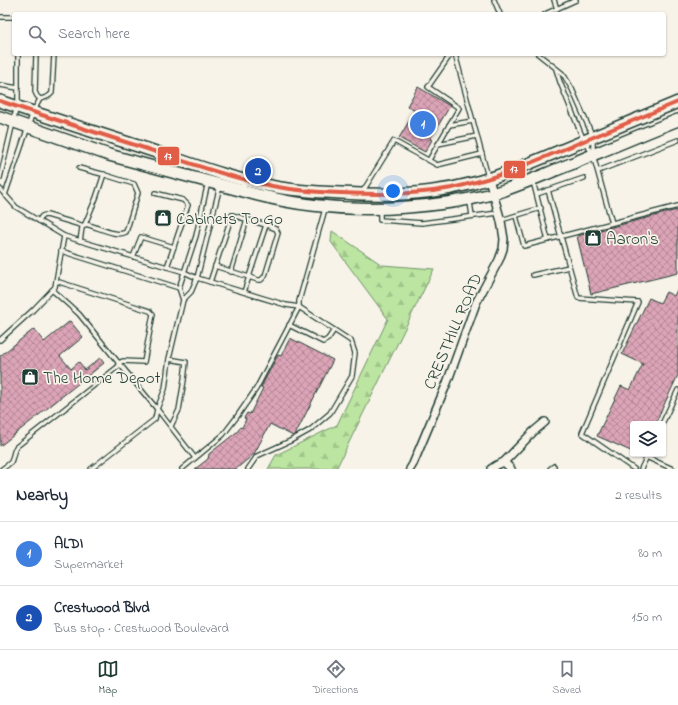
<!DOCTYPE html>
<meta charset="utf-8">
<style>
:root{--surface:#fff;--page:#f6f6f7;--text:#1f2937;--muted:#747a83;--line:#e0e1e3;--accent:#1f3d34}
body{margin:0;font-family:"Indie Flower",sans-serif;background:var(--page);color:var(--text)}
.controls{position:absolute;right:12px;bottom:12px;display:grid;overflow:hidden;border-radius:4px;box-shadow:0 1px 3px #0004}
.controls button{width:36px;height:36px;display:grid;place-items:center;padding:0;border:0;border-bottom:1px solid var(--line);background:var(--surface);color:var(--text);font:20px sans-serif}
.you{position:absolute;left:393px;top:191px;width:14px;height:14px;margin:-10px;border:3px solid #fff;border-radius:50%;background:#1a73e8;box-shadow:0 0 0 6px #1a73e833}
.badge{display:grid;place-items:center;width:26px;height:26px;border-radius:50%;background:var(--accent);color:#fff;font-size:13px;font-weight:700}
.pin{position:absolute;translate:-50% -50%;border:2px solid #fff;box-shadow:0 1px 4px #0006}
.list{margin:0;padding:0;list-style:none}
h2{display:flex;justify-content:space-between;align-items:center;height:52px;margin:0;padding:0 16px;font-size:17px}
h2 small{font-size:13px;font-weight:400;color:var(--muted)}
.list li{display:grid;grid-template-columns:26px 1fr auto;gap:12px;align-items:center;box-sizing:border-box;height:64px;padding:0 16px;border-top:1px solid var(--line)}
.list b{display:block;font-size:15px;white-space:nowrap}
.list p{margin:0;font-size:13px;white-space:nowrap;color:var(--muted)}
.list em{font-size:13px;font-style:normal;color:var(--muted)}
.icon{flex:none;width:22px;height:22px;fill:none;stroke:currentColor;stroke-width:2;stroke-linecap:round;stroke-linejoin:round}
.map{position:relative;flex:none;width:678px;height:469px;overflow:hidden}
.search{position:absolute;background:var(--surface);box-shadow:0 1px 3px #0004;left:12px;right:12px;top:12px;height:44px;display:flex;align-items:center;gap:10px;box-sizing:border-box;padding:0 14px;border-radius:4px;color:var(--muted);font-size:15px}
.sheet{height:180px;background:var(--surface)}
nav{display:flex;justify-content:space-around;align-items:center;box-sizing:border-box;height:56px;border-top:1px solid var(--line);background:var(--surface);font-size:11px;color:var(--muted)}
nav a{display:grid;justify-items:center;gap:2px}
nav .on{color:var(--accent)}
.map>svg:first-child{display:block}
.forest{fill:url(#forest-firs);stroke:#6e916a}
.building{fill:url(#building-cross-hatch);stroke:#1f3d34}
.lines{fill:none;stroke-linecap:round;stroke-linejoin:round}
.service-casing{stroke:#1f3d34;stroke-width:6}
.minor-casing{stroke:#1f3d34;stroke-width:10}
.primary-casing{stroke:#1f3d34;stroke-width:14}
.service{stroke:#f7f3e8;stroke-width:3.5}
.minor{stroke:#f7f3e8;stroke-width:7}
.primary{stroke:#f7f3e8;stroke-width:11}
.bus-1-casing{stroke:#f7f3e8;stroke-width:7}
.bus-1{stroke:#e15d46;stroke-width:4}
.labels{text-anchor:middle;stroke-width:3.5;stroke-linejoin:round;paint-order:stroke}
.poi-label{font-size:17px;fill:#1f3d34;stroke:#f7f3e8;text-anchor:start}
.street-label{font-size:17px;fill:#1f3d34;stroke:#f7f3e8}
.line-badge{stroke:#f7f3e8;stroke-width:1.5}
.badge-label{font-size:11px;text-anchor:middle;font-weight:bold;fill:#fff}
</style>
<div class="map">
<svg width="678" height="469" viewBox="0 0 678 469">
<defs>
<pattern id="forest-firs" width="22" height="20" patternUnits="userSpaceOnUse"><rect width="22" height="20" fill="#bce5a1"/><path d="M5 1l3.5 6h-7zM16 11l3.5 6h-7z" fill="#a1c58b"/></pattern>
<pattern id="building-cross-hatch" width="8" height="8" patternUnits="userSpaceOnUse"><rect width="8" height="8" fill="#dca4b7"/><path d="M0 0l8 8M0 8l8-8" fill="none" stroke="#b28796"/></pattern>
</defs>
<rect width="100%" height="100%" fill="#f7f3e8"/>
<filter id="ink" filterUnits="userSpaceOnUse"><feTurbulence type="fractalNoise" baseFrequency=".025" numOctaves="2"/><feDisplacementMap in="SourceGraphic" scale="8" xChannelSelector="R" yChannelSelector="G"/><feConvolveMatrix kernelMatrix="1 2 1 2 8 2 1 2 1" color-interpolation-filters="sRGB"/></filter>
<g filter="url(#ink)">
<path class="forest" d="M332,231l50,34 52,4 -98,200h-68l8,-14 61,-30 51,-106 -57,-77z"/>
<g class="building">
<path d="M418,87l32,19 -20,33 2,1 -7,12 -26,-14 16,-27 -8,-5z"/>
<path d="M677,210l1,4v59l-87,21 -14,-58z"/>
<path d="M678,288v87l-23,49h-22v28l-36,-16 24,-50 9,4 13,-26 -21,-10 27,-56 11,5 6,-11 8,4z"/>
<path d="M70,321l13,16 -23,19 11,13 8,-7 6,8 15,-12 4,5 -104,83v-90l34,-27 10,13z"/>
<path d="M290,338l43,22 -38,75 -2,1 -23,-12 -16,30 -18,15h-41l13,-10 1,-5 29,-23 2,-4 2,1 4,-9 -2,-1 3,-5 3,1 13,-26 -2,-1 17,-32 3,1z"/>
</g>
<g class="lines">
<defs>
<g id="service">
<path d="M494,0l6,14"/>
<path d="M554,0l3,9"/>
<path d="M545,14l31,-14"/>
<path d="M0,17h14"/>
<path d="M18,54v34"/>
<path d="M36,54l-1,38 2,4 3,3"/>
<path d="M455,54l33,123"/>
<path d="M538,54l24,19 3,4 7,12 21,48v18l19,68"/>
<path d="M556,69l4,13 24,59 9,13"/>
<path d="M0,85l18,3v13l-18,77"/>
<path d="M449,125l24,-4"/>
<path d="M438,144l39,-8"/>
<path d="M429,160l30,-52 -31,-21 23,-33"/>
<path d="M79,168l23,6 32,10 4,9 -12,39c-9,6 -30,-6 -41,-8l-3,4 -2,13"/>
<path d="M598,171l80,-31"/>
<path d="M533,181l15,59"/>
<path d="M0,189l16,18 48,29 120,36 13,6 89,27 13,2v-6l26,-92"/>
<path d="M548,190l30,108 60,4 -56,131 52,36"/>
<path d="M363,191l31,-50 43,24 45,-11"/>
<path d="M155,193l28,7 5,5 -21,62"/>
<path d="M537,194l47,-16"/>
<path d="M5,195l28,-83 7,-13c5,-1 9,-2 12,-6l2,-39"/>
<path d="M470,202l2,14"/>
<path d="M380,211v9l42,3 76,-10"/>
<path d="M516,216l8,30 154,-40"/>
<path d="M501,220l40,-12"/>
<path d="M39,221c2,-5 3,-6 8,-6l37,11"/>
<path d="M85,224l11,-26 8,-24"/>
<path d="M61,251l118,37"/>
<path d="M133,257l8,-20 33,10"/>
<path d="M215,266l43,14h3l4,-4 13,-43 -2,-4 -10,-4"/>
<path d="M231,272l16,-53"/>
<path d="M533,275l36,-8"/>
<path d="M56,281l94,30 3,3 -9,48 -21,-1 -5,2"/>
<path d="M210,282l22,-67 34,10 -22,67"/>
<path d="M52,290l27,24 34,42 44,53 38,49"/>
<path d="M183,300l8,-8 6,-14 23,-92"/>
<path d="M289,325l34,17 5,-3 6,-9"/>
<path d="M0,340l33,-30 22,-23 9,-51"/>
<path d="M169,359l17,3 -2,18 -5,30 -8,16"/>
<path d="M662,424l16,-34"/>
<path d="M646,457l27,12"/>
<path d="M2,469c3,-2 7,-5 9,-7 2,-4 2,-10 5,-15l104,-82"/>
<path d="M91,469l64,-50 2,-10 8,-20 4,-30 14,-59 -4,-12 17,-52 12,-54"/>
<path d="M182,469l41,-34 13,-17 20,-29 43,-82 52,34 4,12 -3,23 -22,37 -20,17 -20,11 -33,15 -9,13"/>
<path d="M550,469l4,-3"/>
<path d="M641,469l7,-15"/>
</g>
<g id="minor">
<path d="M504,462l7,7"/>
<path d="M410,469l3,-5 34,-81 29,-80 23,-43 4,-11 1,-10 -3,-18 -12,-42"/>
<path d="M491,469l6,-4 7,-3 29,-30 12,-10"/>
</g>
<g id="primary">
<path d="M0,101c47,16 94,31 141,46 43,14 86,31 130,39 23,5 46,6 70,7 63,4 115,0 175,-24l162,-67"/>
<path d="M0,117l109,38 149,40c51,13 98,16 150,12 28,-2 57,-6 84,-13 27,-8 53,-20 79,-30 36,-15 71,-30 107,-44"/>
</g>
</defs>
<use href="#service" class="service-casing"/>
<use href="#minor" class="minor-casing"/>
<use href="#primary" class="primary-casing"/>
<use href="#service" class="service"/>
<use href="#minor" class="minor"/>
<use href="#primary" class="primary"/>
<defs>
<path id="bus-1" d="M0,101c47,16 94,31 141,46 37,12 74,26 113,35 28,7 57,10 87,11 37,2 74,2 111,-5 22,-5 43,-11 64,-19l162,-67"/>
</defs>
<use href="#bus-1" class="bus-1-casing"/>
<use href="#bus-1" class="bus-1"/>
</g>
</g>
<defs>
<symbol id="shop-square" viewBox="-11 -11 22 22"><rect x="-9" y="-9" width="18" height="18" rx="4" fill="#1f3d34" stroke="#f7f3e8"/><path d="M-5-2.5h2.3a2.7 3.5 0 0 1 5.4 0H5L5.5 6h-11ZM-1.5-2.5h3a1.5 2.3 0 0 0-3 0Z" fill="#fff"/></symbol>
</defs>
<g fill-rule="evenodd">
<use href="#shop-square" x="153" y="208" width="20" height="20"/>
<use href="#shop-square" x="583" y="228" width="20" height="20"/>
<use href="#shop-square" x="20" y="367" width="20" height="20"/>
</g>
<g class="labels">
<g class="poi-label">
<text x="176" y="224">Cabinets To Go</text>
<text x="606" y="244">Aaron's</text>
<text x="43" y="383">The Home Depot</text>
</g>
<g class="street-label">
<text transform="translate(452 331) rotate(-67)" y="6">CRESTHILL ROAD</text>
</g>
</g>
<g class="line-badge">
<rect x="157" y="146" width="23" height="20" rx="4" fill="#e15d46"/>
<rect x="503" y="160" width="23" height="19" rx="4" fill="#e15d46"/>
</g>
<g class="badge-label">
<text x="168" y="160">17</text>
<text x="514" y="173">17</text>
</g>
</svg>
<div class="controls">
<button><svg class="icon" aria-label="layers" viewBox="0 0 24 24"><path d="M12 4l9 5-9 5-9-5zM3 14l9 5 9-5"/></svg></button>
</div>
<div class="you"></div>
<div class="pin badge" style="left:423px;top:124px;background:#3f7fe0">1</div>
<div class="pin badge" style="left:258px;top:171px;background:#1a4fb4">2</div>
<div class="search"><svg class="icon" aria-label="search" viewBox="0 0 24 24"><circle cx="10" cy="10" r="6"/><path d="M15 15l6 6"/></svg>Search here</div>
</div>
<section class="sheet">
<h2>Nearby<small>2 results</small></h2>
<ul class="list">
<li><span class="badge" style="background:#3f7fe0">1</span><div><b>ALDI</b><p>Supermarket</p></div><em>80 m</em></li>
<li><span class="badge" style="background:#1a4fb4">2</span><div><b>Crestwood Blvd</b><p>Bus stop · Crestwood Boulevard</p></div><em>150 m</em></li>
</ul>
</section>
<nav>
<a class="on"><svg class="icon" aria-label="map" viewBox="0 0 24 24"><path d="M3 6l6-2 6 2 6-2v14l-6 2-6-2-6 2zM9 4v14M15 6v14"/></svg>Map</a>
<a><svg class="icon" aria-label="directions" viewBox="0 0 24 24"><path d="M12 3l9 9-9 9-9-9zM9 14v-3h6M13 9l2 2-2 2"/></svg>Directions</a>
<a><svg class="icon" aria-label="saved" viewBox="0 0 24 24"><path d="M7 4h10v16l-5-4-5 4z"/></svg>Saved</a>
</nav>
